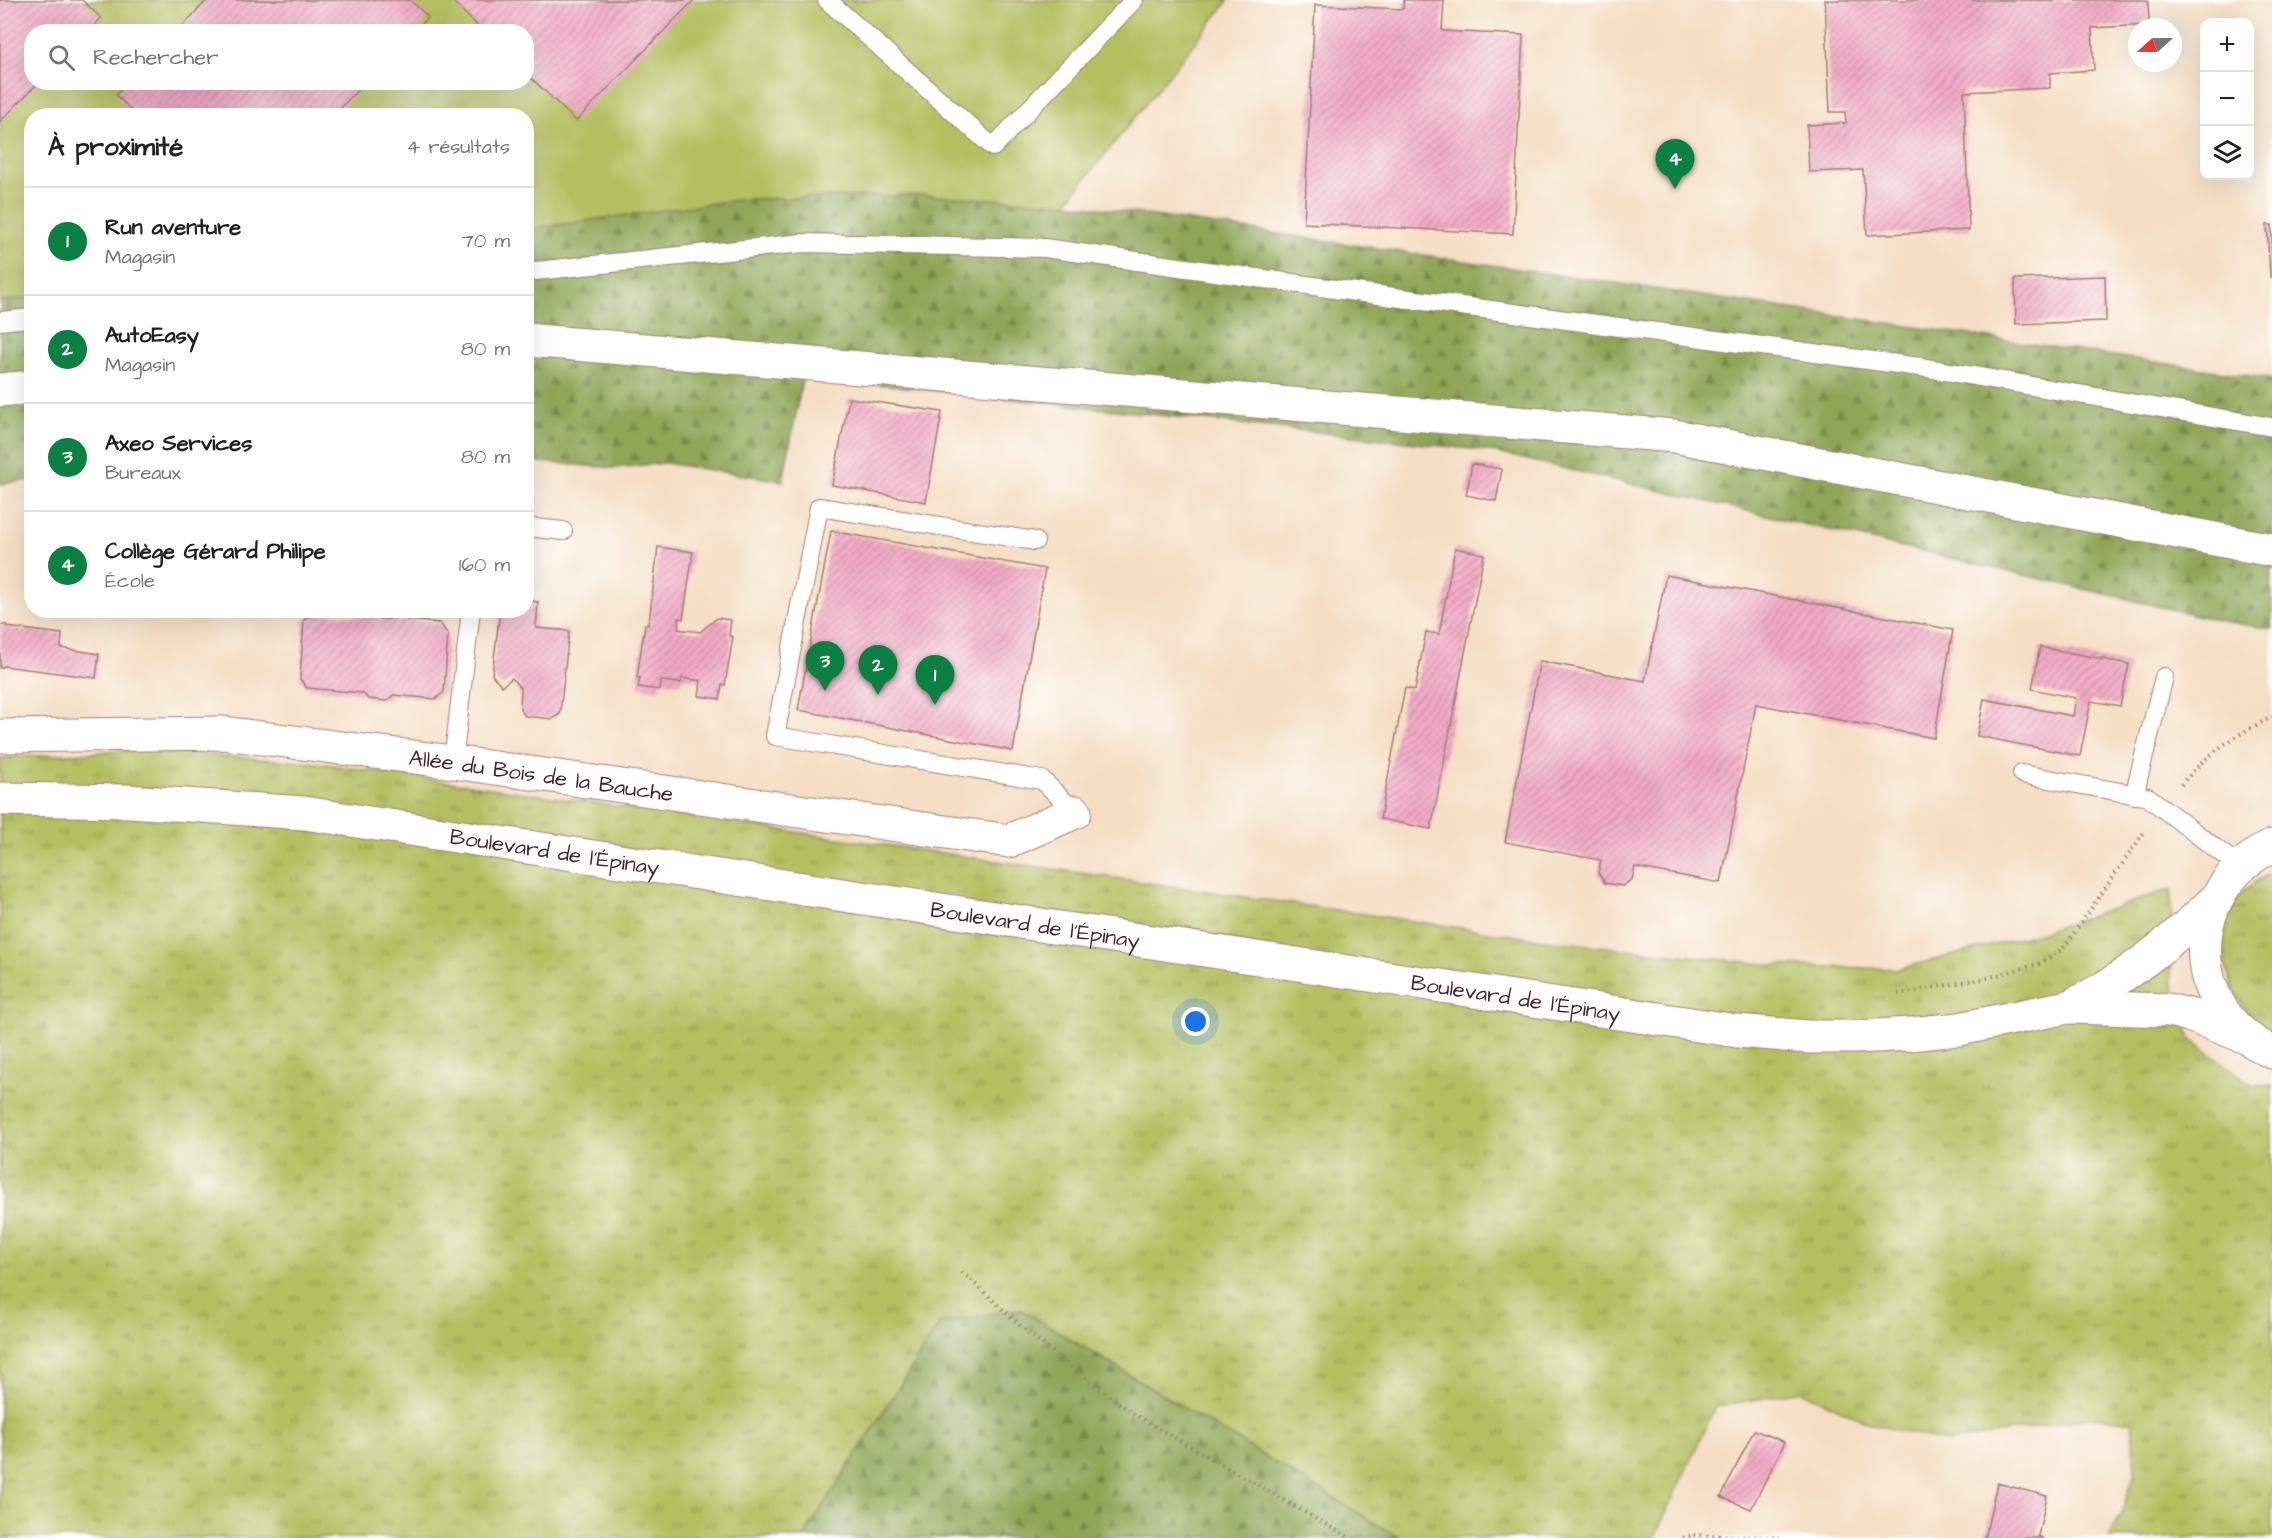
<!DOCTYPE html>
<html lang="fr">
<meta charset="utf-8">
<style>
:root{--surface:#fff;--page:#f2f2f2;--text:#202124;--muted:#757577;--line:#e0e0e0;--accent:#0b8043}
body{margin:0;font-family:"Architects Daughter",sans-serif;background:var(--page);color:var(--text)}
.controls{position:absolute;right:18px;top:18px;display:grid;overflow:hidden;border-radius:12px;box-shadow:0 6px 24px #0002}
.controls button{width:54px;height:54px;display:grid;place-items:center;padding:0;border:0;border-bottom:2px solid var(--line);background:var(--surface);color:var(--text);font:30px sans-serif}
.compass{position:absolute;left:2128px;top:18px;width:54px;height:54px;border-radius:50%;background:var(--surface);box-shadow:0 6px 24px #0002;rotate:249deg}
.you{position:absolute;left:1196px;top:1022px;width:21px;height:21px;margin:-15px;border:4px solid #fff;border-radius:50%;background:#1a73e8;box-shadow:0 0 0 9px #1a73e833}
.badge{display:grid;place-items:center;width:39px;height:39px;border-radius:50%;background:var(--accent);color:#fff;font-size:20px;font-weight:700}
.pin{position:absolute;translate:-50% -50px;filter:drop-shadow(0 2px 3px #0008)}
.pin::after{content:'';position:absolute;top:32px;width:21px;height:18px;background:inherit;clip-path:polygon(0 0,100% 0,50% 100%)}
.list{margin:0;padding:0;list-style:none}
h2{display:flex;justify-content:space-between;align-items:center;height:78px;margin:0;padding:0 24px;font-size:26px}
h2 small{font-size:20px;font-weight:400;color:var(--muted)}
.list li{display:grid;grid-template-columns:39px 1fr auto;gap:18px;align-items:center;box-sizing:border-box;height:108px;padding:0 24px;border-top:2px solid var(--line)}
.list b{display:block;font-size:22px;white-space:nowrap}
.list p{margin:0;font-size:20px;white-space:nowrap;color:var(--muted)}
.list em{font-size:20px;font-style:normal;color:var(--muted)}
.icon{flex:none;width:33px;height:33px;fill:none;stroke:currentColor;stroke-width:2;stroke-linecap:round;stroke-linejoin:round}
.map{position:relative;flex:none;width:2272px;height:1538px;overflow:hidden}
.search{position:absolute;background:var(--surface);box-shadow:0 6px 24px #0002;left:24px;top:24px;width:510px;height:66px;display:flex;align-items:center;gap:15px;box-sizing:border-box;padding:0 21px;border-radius:24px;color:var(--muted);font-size:22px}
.panel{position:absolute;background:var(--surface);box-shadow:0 6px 24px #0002;left:24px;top:108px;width:510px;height:510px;border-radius:24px}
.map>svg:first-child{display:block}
.grass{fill:url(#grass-tufts);stroke:#7e6f46;stroke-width:1.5}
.forest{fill:url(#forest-firs);stroke:#6c6241;stroke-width:1.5}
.pitch{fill:#b3bf61;stroke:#7e6f46;stroke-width:1.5;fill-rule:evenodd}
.building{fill:url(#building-hatch)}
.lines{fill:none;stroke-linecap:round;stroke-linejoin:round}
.service-casing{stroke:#a07e78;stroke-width:20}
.minor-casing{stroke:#a07e78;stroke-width:35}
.tertiary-casing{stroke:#a07e78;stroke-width:35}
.path{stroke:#a07e78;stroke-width:4;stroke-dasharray:1.5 4.5;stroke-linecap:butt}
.service{stroke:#fff;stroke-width:18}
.minor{stroke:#fff;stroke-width:33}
.tertiary{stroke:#fff;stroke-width:33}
.labels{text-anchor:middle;stroke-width:6;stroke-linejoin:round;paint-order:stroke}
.street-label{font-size:22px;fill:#4a1f2b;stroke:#fdfcf7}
</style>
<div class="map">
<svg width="2272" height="1538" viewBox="0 0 2272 1538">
<defs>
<pattern id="grass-tufts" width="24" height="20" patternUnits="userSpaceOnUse" patternTransform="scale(1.5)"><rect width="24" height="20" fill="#b3bf61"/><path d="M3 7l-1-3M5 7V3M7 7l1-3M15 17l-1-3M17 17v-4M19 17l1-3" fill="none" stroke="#949b50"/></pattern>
<pattern id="forest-firs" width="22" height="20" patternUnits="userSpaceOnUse" patternTransform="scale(1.5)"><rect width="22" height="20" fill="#8ea657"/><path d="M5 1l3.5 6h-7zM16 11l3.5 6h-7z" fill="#768748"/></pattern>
<pattern id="building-hatch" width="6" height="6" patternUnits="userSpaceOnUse" patternTransform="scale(1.5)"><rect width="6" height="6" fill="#f2abc6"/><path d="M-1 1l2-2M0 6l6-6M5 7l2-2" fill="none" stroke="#c68ba1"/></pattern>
</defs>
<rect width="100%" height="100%" fill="#fdfcf7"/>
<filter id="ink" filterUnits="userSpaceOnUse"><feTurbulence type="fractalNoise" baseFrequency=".0167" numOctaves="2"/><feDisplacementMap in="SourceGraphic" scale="12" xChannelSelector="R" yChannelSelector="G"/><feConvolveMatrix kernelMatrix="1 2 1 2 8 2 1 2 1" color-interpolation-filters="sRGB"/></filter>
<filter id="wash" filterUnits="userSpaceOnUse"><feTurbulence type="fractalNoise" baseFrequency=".008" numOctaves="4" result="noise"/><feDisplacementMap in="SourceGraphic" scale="24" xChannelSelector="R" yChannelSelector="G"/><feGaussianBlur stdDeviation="1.35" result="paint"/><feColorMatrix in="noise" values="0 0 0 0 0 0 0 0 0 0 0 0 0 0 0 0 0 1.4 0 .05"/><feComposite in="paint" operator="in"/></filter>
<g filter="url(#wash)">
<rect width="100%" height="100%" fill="#f5dec4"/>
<g class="grass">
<path d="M139,750l178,13 1227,177 227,25 127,4 146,-37 127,-43v91l19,59 61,45 21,1v453h-164l13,-24 14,-41 -3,-51 -38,-5 -146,25 -76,-18 -71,-33 -86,16 -61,131h-254l-380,-229 -80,14 -137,215h-803v-780z"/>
<path d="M2272,872v160c-41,-20 -61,-87 -39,-127 9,-16 23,-24 39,-33z"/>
</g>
<g class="forest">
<path d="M921,195l145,8 1206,176v250l-46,-7 -737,-171 -686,-75 -20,105 -118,-18 -51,5 -87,-7 -1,-232 217,-30z"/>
<path d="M31,297v183l-31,4v-183z"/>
<path d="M1020,1309l380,229h-597l137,-215z"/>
</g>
<path class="pitch" d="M0,0h1229l-163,203 -145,-8 -178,4 -216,30 -1,-113h-494l-1,181 -31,4zM32,32h494v50h-494z"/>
<g id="blocks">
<g class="building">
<path d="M0,0h82l19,18 -13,14h-56v50h7l-39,40z"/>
<path d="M207,0h203l18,17 -14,15h-237z"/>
<path d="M451,0h243l-118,121 -50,-48v-41h-42z"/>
<path d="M1404,0h40l-2,31 81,4 -10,199 -209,-11 11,-218 88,4z"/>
<path d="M1825,0h323l1,25 -57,3 2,42 -44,3v15l-86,4 5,138 -102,5 -4,-65 -54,2 -2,-47 39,-2 -1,-11h-15z"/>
<path d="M128,82h237l-32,34h-196l-21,-21z"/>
<path d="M2267,225h5v52h-2z"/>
<path d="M2105,276l1,45 -90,3 -1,-45z"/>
<path d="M849,398l93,14 -16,90 -94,-17z"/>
<path d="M1472,464l30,5 -6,32 -30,-6z"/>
<path d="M831,531l214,38 -32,182 -215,-41z"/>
<path d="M658,547l35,5 -10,67 -4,-1 -1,11 22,3 17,-14 14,2 -2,16 4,1 -8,48 -3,-1 -2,15 -21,-3 2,-15 -19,-3 -1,5 -20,-2 -1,9 -22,-3 2,-9h-3l8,-54 3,1 2,-11z"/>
<path d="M1455,548l29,6 -53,275 -51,-10 25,-131 10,2 11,-58 13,2z"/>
<path d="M1666,575l287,55 -19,108 -178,-34 -35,179 -86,-16 -3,12 -9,7 -18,-3 -7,-10 3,-13 -96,-18 35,-181 105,20z"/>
<path d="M526,600l12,2 -2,26 33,3 -9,83 -8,5 -27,-3 -5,-7 1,-20 -9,-11 -10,8 -10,-11 8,-65h26z"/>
<path d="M362,611l12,2 5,6h10l7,-5 11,1v5l33,3 8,12 -4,57 -8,7 -43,-4 -6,6 -19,-2 -5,-6 -56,-5 -7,-9 4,-59 10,-7 48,4z"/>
<path d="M0,625h7v2l55,7 -1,14 38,6 -3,24 -92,-12 -4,2z"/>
<path d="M2040,647l89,17 -9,42 -29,-5 -11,55 -103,-20 7,-37 89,17 3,-18 -44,-9z"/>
<path d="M1754,1430l31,12 -34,67 -30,-12z"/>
<path d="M1997,1483l50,13 -9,40 5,2h-58z"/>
</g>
</g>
</g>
<g filter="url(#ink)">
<use href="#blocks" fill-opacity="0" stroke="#a07e78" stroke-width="1.5"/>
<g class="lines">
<defs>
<g id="service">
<path d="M827,0l166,147 141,-147"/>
<path d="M526,272l277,-29 242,5 311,44 571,76 345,59"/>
<path d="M0,321l32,-3"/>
<path d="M526,527l37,4"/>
<path d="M1035,541l-216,-34 -44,229 267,44 33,32"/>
<path d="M453,762l18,-152"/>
<path d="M2022,774l126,23 92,70"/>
<path d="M2134,795l30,-118"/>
</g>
<g id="minor">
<path d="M526,340l1148,96 598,114"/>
<path d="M0,390l32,-3"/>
<path id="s1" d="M0,736l223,-3 230,29 556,79 66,-29"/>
</g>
<g id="tertiary">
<path id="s2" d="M0,799l129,2 175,12 1433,218 70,6h51l52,-3 49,-5 109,-22 100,3 21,5 57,22"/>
<path d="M2272,846c-89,42 -91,165 0,206"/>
<path d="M2070,1006c56,-27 100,-63 144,-105"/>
</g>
</defs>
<use href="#service" class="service-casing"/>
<use href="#minor" class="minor-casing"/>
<use href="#tertiary" class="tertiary-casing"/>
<g class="path">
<path d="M2181,785c27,-33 53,-49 91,-68"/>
<path d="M1898,994l89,-16 54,-15 22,-14 82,-118"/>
<path d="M962,1272l70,64 98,76 220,126"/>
<path d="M1683,1538l11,-3 86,3"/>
</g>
<use href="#service" class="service"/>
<use href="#minor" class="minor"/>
<use href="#tertiary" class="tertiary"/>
</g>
</g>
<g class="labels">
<g class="street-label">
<text dy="8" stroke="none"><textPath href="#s1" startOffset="544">Allée du Bois de la Bauche</textPath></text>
<text dy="8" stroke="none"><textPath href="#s2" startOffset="558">Boulevard de l'Épinay</textPath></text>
<text dy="8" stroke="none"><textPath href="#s2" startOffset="1044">Boulevard de l'Épinay</textPath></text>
<text dy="8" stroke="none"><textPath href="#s2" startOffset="1530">Boulevard de l'Épinay</textPath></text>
</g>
</g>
</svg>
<div class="controls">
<button>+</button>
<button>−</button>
<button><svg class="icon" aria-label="layers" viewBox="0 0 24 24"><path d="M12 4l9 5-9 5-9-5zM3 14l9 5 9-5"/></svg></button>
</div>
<svg class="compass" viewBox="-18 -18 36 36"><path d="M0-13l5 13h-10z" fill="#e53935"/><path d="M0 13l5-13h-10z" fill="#757577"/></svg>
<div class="you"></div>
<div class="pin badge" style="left:935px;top:705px">1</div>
<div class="pin badge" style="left:878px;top:695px">2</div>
<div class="pin badge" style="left:825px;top:691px">3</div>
<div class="pin badge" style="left:1675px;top:189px">4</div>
<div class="search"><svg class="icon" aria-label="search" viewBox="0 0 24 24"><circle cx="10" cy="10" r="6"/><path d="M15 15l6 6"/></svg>Rechercher</div>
<section class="panel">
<h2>À proximité<small>4 résultats</small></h2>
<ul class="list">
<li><span class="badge">1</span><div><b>Run aventure</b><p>Magasin</p></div><em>70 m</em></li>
<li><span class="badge">2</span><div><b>AutoEasy</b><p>Magasin</p></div><em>80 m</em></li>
<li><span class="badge">3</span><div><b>Axeo Services</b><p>Bureaux</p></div><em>80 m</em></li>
<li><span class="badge">4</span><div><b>Collège Gérard Philipe</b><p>École</p></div><em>160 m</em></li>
</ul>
</section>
</div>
